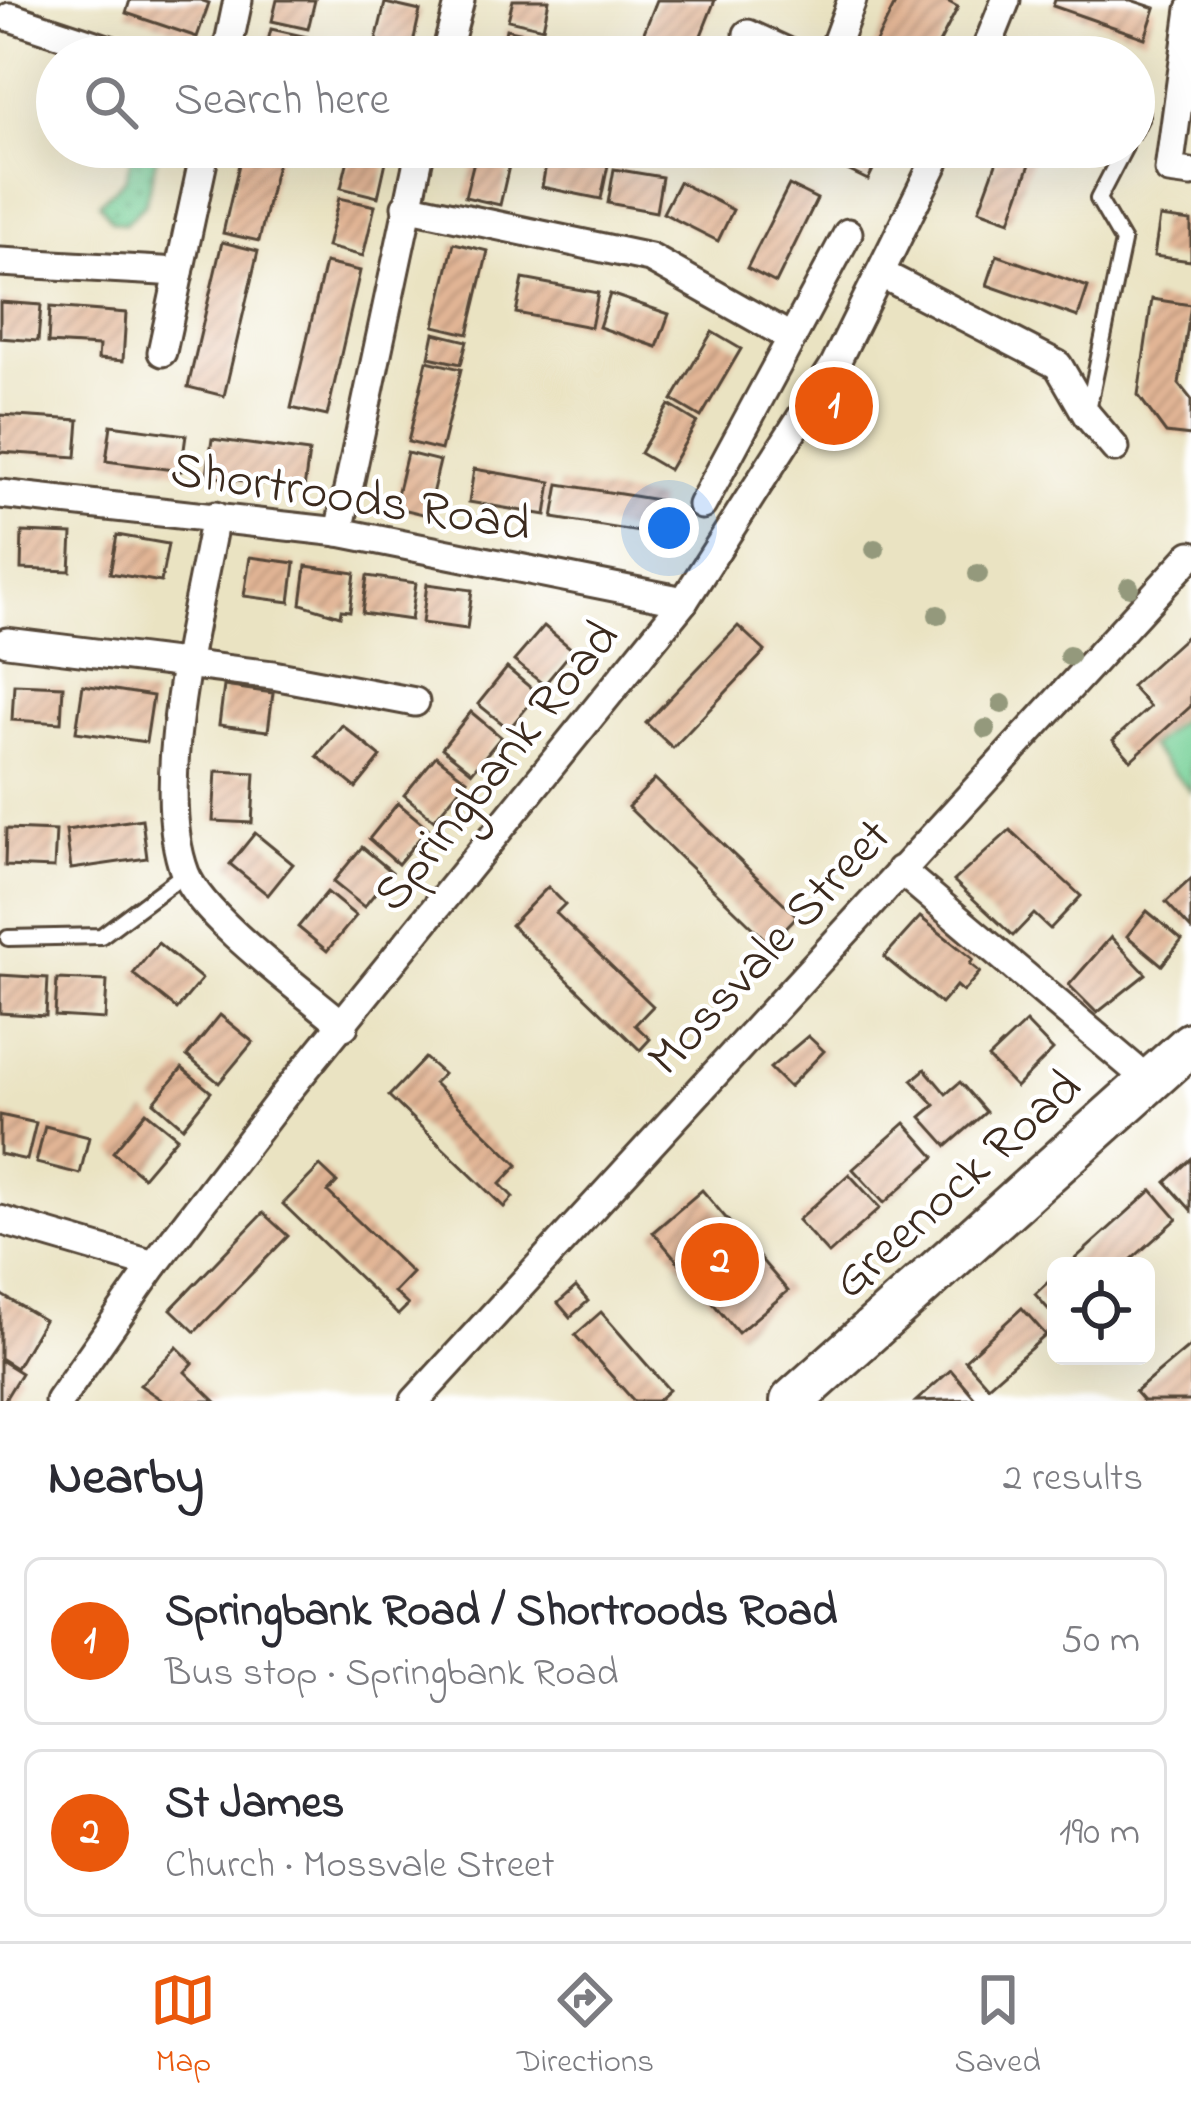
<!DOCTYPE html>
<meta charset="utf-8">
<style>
:root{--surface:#fff;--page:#f7f7f7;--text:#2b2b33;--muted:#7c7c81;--line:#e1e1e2;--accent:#ea580c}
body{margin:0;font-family:"Indie Flower",sans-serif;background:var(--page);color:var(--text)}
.controls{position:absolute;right:36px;bottom:36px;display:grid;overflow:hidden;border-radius:18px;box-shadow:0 12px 48px #0002}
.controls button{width:108px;height:108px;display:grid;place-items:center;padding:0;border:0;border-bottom:3px solid var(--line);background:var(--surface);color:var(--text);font:60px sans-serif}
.you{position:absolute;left:669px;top:528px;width:42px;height:42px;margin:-30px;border:9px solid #fff;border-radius:50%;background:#1a73e8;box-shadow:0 0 0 18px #1a73e833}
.badge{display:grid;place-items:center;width:78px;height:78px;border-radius:50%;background:var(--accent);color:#fff;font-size:39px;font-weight:700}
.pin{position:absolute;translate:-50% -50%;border:6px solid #fff;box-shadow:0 3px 12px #0006}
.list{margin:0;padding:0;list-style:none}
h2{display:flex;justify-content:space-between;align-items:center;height:156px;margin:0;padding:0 48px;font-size:51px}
h2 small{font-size:39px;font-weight:400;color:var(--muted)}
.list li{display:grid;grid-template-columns:78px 1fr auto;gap:36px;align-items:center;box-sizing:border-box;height:168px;margin:0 24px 24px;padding:0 24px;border:3px solid var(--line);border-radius:18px}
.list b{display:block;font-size:45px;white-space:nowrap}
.list p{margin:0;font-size:39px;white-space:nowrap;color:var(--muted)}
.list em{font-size:39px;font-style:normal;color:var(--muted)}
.icon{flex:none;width:66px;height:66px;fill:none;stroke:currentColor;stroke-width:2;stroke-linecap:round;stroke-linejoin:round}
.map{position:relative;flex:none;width:1191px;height:1401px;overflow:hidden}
.search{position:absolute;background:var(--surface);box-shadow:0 12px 48px #0002;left:36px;right:36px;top:36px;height:132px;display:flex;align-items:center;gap:30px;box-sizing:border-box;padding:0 42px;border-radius:66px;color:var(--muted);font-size:45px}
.sheet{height:540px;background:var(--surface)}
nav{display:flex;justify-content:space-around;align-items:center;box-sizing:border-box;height:168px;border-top:3px solid var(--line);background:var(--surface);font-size:33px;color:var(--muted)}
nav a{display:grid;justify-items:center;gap:6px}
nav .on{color:var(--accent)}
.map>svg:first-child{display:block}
.park{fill:url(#park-dots);stroke:#587d5a;stroke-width:3}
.garden{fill:#76d097;stroke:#587d5a;stroke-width:3}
.building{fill:url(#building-hatch)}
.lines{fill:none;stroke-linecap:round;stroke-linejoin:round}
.lane-casing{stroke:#554637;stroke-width:20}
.street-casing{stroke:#554637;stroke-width:33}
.primary-casing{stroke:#554637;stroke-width:48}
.lane{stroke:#fff;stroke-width:14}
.street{stroke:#fff;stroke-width:27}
.primary{stroke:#fff;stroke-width:42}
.tree{fill:#94997c}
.labels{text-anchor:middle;stroke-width:9;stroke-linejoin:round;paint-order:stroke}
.street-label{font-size:51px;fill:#3b2a1e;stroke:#fff}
</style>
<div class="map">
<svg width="1191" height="1401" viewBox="0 0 1191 1401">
<defs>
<pattern id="park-dots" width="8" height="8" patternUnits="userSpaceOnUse" patternTransform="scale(3)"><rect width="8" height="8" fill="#76d097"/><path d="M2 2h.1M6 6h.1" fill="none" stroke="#62a97b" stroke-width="1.8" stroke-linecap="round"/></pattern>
<pattern id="building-hatch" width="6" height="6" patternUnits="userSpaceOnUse" patternTransform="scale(3)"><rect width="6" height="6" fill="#e2b595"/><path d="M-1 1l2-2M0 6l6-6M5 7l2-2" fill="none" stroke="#b89379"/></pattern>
</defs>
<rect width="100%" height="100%" fill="#fff"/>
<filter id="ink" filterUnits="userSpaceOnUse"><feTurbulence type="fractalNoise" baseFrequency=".00833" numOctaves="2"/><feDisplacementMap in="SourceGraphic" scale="24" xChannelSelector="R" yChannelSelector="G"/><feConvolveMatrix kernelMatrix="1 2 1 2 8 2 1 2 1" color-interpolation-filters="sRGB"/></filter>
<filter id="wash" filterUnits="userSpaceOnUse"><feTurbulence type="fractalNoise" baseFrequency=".004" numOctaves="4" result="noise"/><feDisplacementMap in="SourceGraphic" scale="48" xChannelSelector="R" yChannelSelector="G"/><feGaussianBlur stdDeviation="2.7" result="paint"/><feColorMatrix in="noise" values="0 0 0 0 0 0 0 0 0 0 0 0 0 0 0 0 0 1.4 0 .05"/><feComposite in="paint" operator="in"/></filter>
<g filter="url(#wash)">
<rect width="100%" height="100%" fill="#eae3c2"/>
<path class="park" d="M134,147h25l-14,57 -20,20 -13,-3 -13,-18 27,-25z"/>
<path class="garden" d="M1191,709v83l-41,-45z"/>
<g id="blocks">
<g class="building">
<path d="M130,0h70l9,3 -12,34 -71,-24z"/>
<path d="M277,0h38l-7,29 -36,-8z"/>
<path d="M513,0h36l-6,28 -35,-8z"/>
<path d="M657,0h58l-19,48 24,9h-86z"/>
<path d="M897,0h48l13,7 -26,50h-46l-14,-7z"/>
<path d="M1055,0h76l24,8 -10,30 -92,-32z"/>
<path d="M385,3l35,8 -10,46 -37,-4z"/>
<path d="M271,29l36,8 -5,20h-38z"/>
<path d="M506,29l34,8 -4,20h-36z"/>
<path d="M243,147h38l-22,94 -36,-8z"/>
<path d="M351,147l38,1 -11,49 -37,-9z"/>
<path d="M800,147h84l-16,33z"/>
<path d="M1002,147h34l-26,74 -31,-11z"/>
<path d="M477,149l34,8 -11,48 -35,-8z"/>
<path d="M548,153l60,12 -7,34 -59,-12z"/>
<path d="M614,169l48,8 -6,35 -48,-9z"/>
<path d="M679,182l54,28 -15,31 -55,-28z"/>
<path d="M789,185l28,14 -41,84 -29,-15z"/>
<path d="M339,198l36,8 -12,50 -36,-9z"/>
<path d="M1160,217l31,4v40l-37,-5z"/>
<path d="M222,242l36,9 -34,145 -36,-9z"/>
<path d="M454,243l34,8 -20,83 -34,-8z"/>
<path d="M997,255l91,32 -10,30 -91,-32z"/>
<path d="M325,263l35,8 -33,145 -36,-8z"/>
<path d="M523,279l75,14 -7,34 -75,-14z"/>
<path d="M610,294l59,20 -12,33 -58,-20z"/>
<path d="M1152,299l39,6 -12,79 12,15v37l-25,-3 -28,-38z"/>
<path d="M0,302l41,3 -3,36 -38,-3z"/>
<path d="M50,307l76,6 -3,48 -25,-2 1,-13 -51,-3z"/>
<path d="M712,332l29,17 -40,68 -29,-17z"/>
<path d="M434,333l33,8 -6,23 -32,-7z"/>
<path d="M427,361l34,8 -20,81 -33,-8z"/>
<path d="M669,405l28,17 -28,48 -29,-17z"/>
<path d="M0,415l79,5 -3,37 -76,-5z"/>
<path d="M111,425l75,10 -5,36 -75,-10z"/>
<path d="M212,439l97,13 -5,37 -97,-13z"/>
<path d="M407,453l33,8 -13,54 -33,-8z"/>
<path d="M474,469l77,13 -5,33 -77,-13z"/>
<path d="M559,484l99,16 -6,34 -99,-16z"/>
<path d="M22,532l50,2 -2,37 -49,-2z"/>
<path d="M117,535l51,9 -7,38 -51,-9z"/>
<path d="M250,557l45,6 -5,39 -46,-6z"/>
<path d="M306,566l49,7 -5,38 -9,-1 -1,6 -39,-12z"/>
<path d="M367,576l49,7 -5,37 -49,-7z"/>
<path d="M427,584l45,6 -5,39 -45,-6z"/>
<path d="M544,626l29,24 -29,35 -30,-24z"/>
<path d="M738,626l27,25 -92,97 -27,-25z"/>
<path d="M1191,632v74l-60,54 -18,-20 37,-33 -19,-21z"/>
<path d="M507,668l31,26 -29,35 -31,-25z"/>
<path d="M14,684l49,2 -2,37 -49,-3z"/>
<path d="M83,685l70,11 -7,46 -70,-10z"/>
<path d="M224,686l49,7 -5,38 -49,-6z"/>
<path d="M471,712l30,25 -29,35 -30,-24z"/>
<path d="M342,725l39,32 -25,31 -39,-32z"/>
<path d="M436,756l31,24 -33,40 -30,-25z"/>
<path d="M216,771l39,2 -3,50 -39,-2z"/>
<path d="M655,779l142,137 -27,28 -142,-137z"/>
<path d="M398,803l30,25 -30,36 -29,-25z"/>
<path d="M142,819l5,39 -76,11 -5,-39z"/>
<path d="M6,829l50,2 -2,37 -49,-2z"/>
<path d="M1010,830l71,66 -31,33 -16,-15 -21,22 -59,-55z"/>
<path d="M255,833l38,31 -25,31 -38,-31z"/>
<path d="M362,847l30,25 -28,35 -31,-25z"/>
<path d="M1191,879v50l-25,-27z"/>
<path d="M548,887l17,17 -9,9 97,93 -18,19 15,14 -10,11 -129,-125z"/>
<path d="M327,892l29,24 -29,35 -29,-24z"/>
<path d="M1147,911l35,29 -20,25 -35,-29z"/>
<path d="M920,917l53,42 -3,5 10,8 -17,20 -7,-6 -15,18 -57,-47z"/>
<path d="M1111,937l35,37 -49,39 -28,-28z"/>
<path d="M158,943l44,36 -25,30 -44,-35z"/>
<path d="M0,975l48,3 -2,38 -46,-3z"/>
<path d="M57,979l50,2 -2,38 -50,-3z"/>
<path d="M220,1015l33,27 -34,41 -32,-27z"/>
<path d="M1026,1022l27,28 -37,37 -28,-29z"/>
<path d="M808,1036l16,15 -35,36 -19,-19z"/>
<path d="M425,1058l18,16 -9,9 84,82 -18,19 13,13 -9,10 -115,-111z"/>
<path d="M182,1068l29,24 -28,35 -29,-25z"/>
<path d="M925,1069l21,25 14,-12 26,30 -39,34 -26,-29 14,-12 -23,-25z"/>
<path d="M146,1112l31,25 -34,40 -30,-25z"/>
<path d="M0,1115l36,8 -9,37 -27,-6z"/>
<path d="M905,1123l30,34 -51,46 -31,-34z"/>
<path d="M45,1126l44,11 -9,37 -44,-11z"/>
<path d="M1191,1159v51l-25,-28z"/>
<path d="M320,1166l17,16 -9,10 84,81 -18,19 14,13 -10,10 -115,-111z"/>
<path d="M849,1174l31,34 -51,46 -31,-34z"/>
<path d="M702,1190l86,101 -50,42 -85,-101z"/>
<path d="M1152,1190l25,29 -53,47h-57z"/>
<path d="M263,1213l25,23 -93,96 -24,-23z"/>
<path d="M1056,1275v43l-21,-24z"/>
<path d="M576,1287l12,14 -18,16 -12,-14z"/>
<path d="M0,1294l44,26 -28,48 -16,-10z"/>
<path d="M1022,1308l24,27 -58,51 -23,-26z"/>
<path d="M601,1312l68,78 -12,11h-23l-59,-66z"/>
<path d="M1191,1345v56h-48l-8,-9z"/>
<path d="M177,1347l16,16 -8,9 30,29h-52l-23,-16z"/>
<path d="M0,1360l21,13 -17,28h-4z"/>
<path d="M951,1370l25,29 -60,2z"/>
</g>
</g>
</g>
<g filter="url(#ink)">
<use href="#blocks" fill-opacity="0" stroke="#554637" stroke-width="3"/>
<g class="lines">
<defs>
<g id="lane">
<path d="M1134,131l8,-16"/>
<path d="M1088,410l35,-168 -25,-43 27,-52"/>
<path d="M8,938l93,-2 84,-63"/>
</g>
<g id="street">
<path d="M1191,9l-22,161 22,3"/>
<path d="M10,17l121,40"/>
<path d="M748,34l50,23"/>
<path d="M226,57l12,-57"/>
<path d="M445,57l15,-57"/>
<path d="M831,57l21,-57"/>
<path d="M983,57l23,-57"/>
<path d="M406,206l244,52 142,80"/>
<path d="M0,262l179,10"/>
<path d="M880,273l178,92 29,50 28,33"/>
<path d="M162,352l44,-205"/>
<path d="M0,494l339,38 345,69"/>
<path d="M702,505l146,-272"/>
<path d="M215,516c-16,94 -64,268 -30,357 17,45 120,119 159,153"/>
<path d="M339,532l82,-385"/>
<path d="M7,642l266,33 142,27"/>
<path d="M900,870l249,211"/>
<path d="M0,1220l154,45"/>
<path d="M59,1401l95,-136 131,-171 399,-493 150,-235 108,-219"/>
<path d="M415,1401l776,-846"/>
</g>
<path id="primary" d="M792,1401l399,-357"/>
</defs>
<use href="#lane" class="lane-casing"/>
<use href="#street" class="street-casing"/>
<use href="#primary" class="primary-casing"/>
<use href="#lane" class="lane"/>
<use href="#street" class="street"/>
<use href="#primary" class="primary"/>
</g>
<g class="tree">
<circle cx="875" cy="549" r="10"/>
<circle cx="978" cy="574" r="10"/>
<circle cx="1129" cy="587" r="10"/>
<circle cx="938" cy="615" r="10"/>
<circle cx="1069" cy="656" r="10"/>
<circle cx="1002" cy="704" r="10"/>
<circle cx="986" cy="729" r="10"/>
</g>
</g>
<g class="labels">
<g class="street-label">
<text transform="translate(351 494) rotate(9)" y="18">Shortroods Road</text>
<text transform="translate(494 764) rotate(-51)" y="18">Springbank Road</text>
<text transform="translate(767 945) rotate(-47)" y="18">Mossvale Street</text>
<text transform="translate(955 1182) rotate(-42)" y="18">Greenock Road</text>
</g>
</g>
</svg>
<div class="controls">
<button><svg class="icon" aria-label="locate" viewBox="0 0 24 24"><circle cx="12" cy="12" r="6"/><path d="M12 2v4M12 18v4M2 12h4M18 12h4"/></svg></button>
</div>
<div class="you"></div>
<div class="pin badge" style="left:834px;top:406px">1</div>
<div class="pin badge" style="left:720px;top:1262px">2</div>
<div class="search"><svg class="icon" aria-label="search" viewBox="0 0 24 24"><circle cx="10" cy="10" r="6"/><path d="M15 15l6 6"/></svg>Search here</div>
</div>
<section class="sheet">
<h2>Nearby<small>2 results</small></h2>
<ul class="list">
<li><span class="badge">1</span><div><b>Springbank Road / Shortroods Road</b><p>Bus stop · Springbank Road</p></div><em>50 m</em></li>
<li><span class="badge">2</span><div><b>St James</b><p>Church · Mossvale Street</p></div><em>190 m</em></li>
</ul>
</section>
<nav>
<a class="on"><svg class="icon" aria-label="map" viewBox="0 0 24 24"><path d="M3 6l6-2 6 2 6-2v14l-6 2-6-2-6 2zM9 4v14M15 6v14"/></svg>Map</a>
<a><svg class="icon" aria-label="directions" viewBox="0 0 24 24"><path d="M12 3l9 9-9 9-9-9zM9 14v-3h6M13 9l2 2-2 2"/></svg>Directions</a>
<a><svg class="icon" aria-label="saved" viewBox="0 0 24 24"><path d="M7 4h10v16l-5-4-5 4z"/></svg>Saved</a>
</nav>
